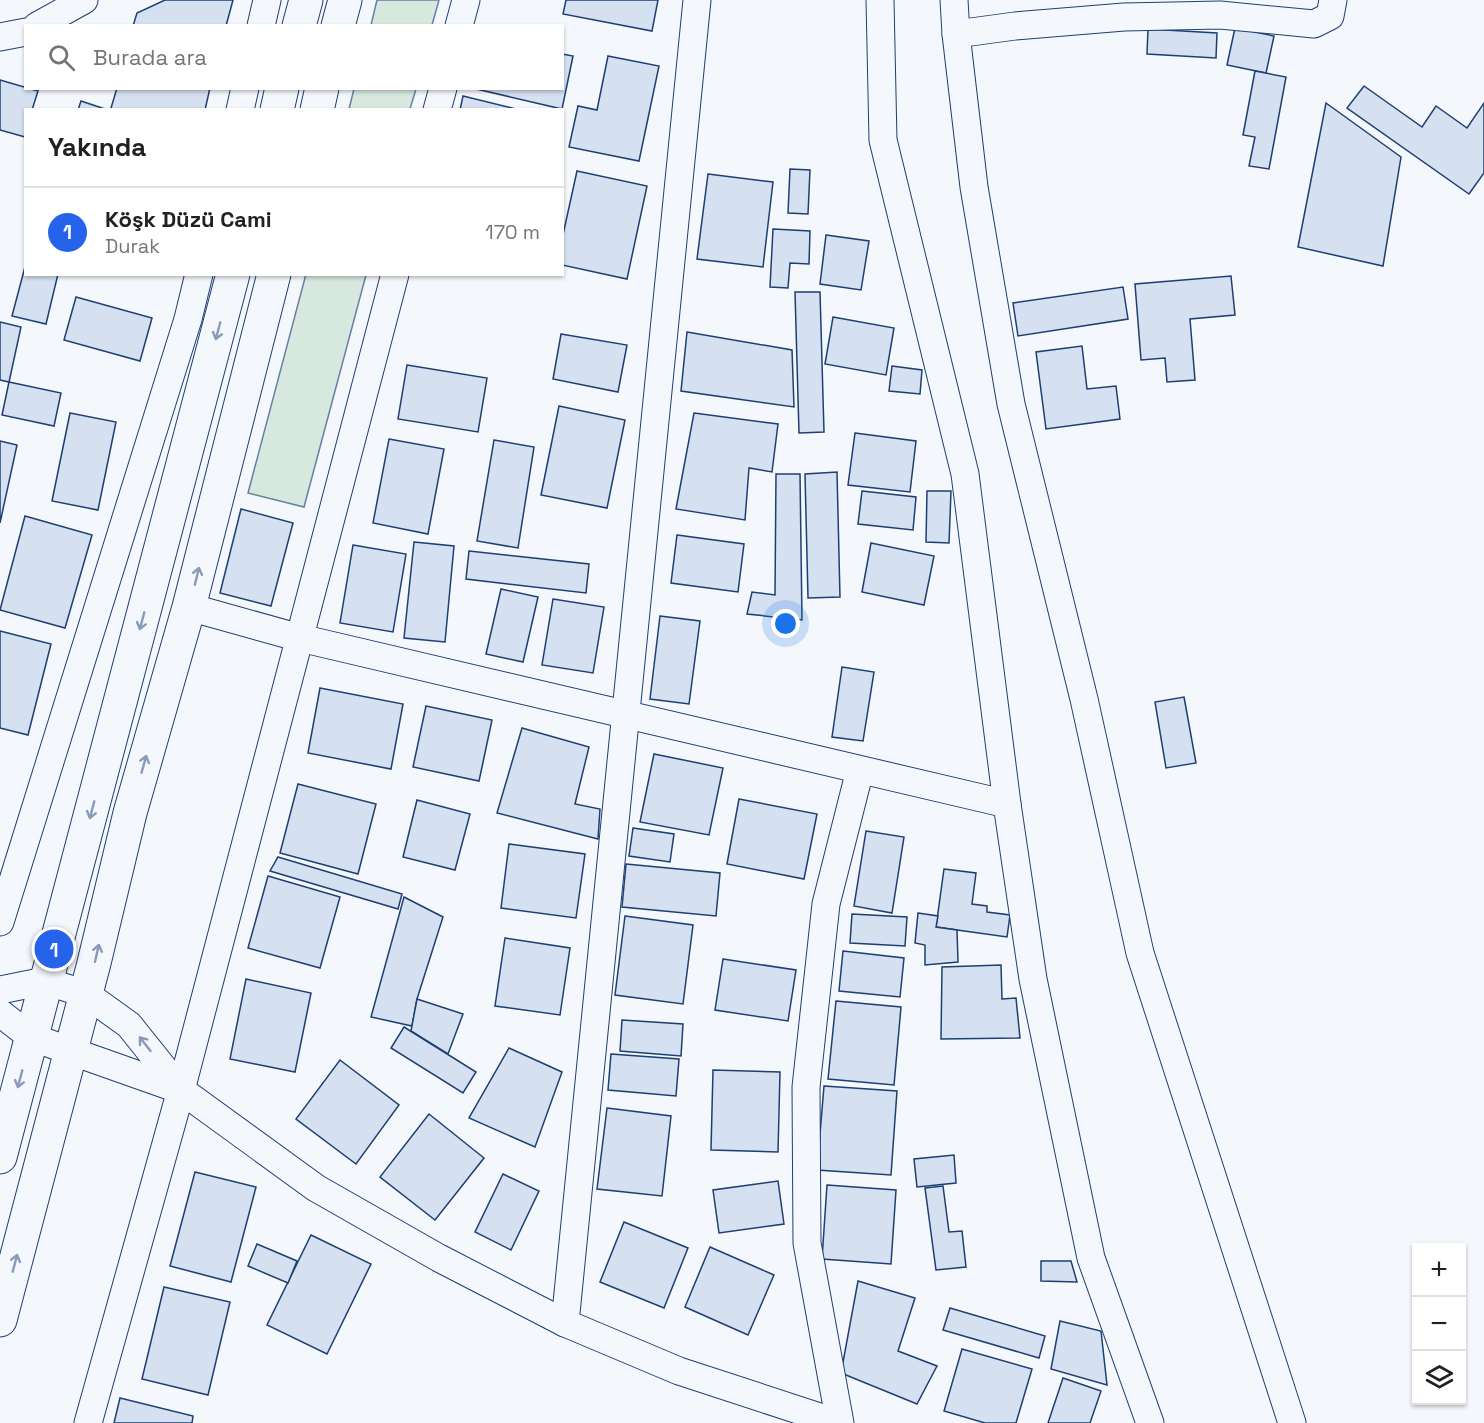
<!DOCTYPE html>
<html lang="tr">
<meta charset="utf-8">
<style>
:root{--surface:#fff;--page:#f2f2f2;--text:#202124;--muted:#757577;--line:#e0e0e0;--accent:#2563eb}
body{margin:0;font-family:"Space Grotesk",sans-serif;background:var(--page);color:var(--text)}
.controls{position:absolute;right:18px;bottom:18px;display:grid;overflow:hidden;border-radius:0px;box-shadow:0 2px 4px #0004}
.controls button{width:54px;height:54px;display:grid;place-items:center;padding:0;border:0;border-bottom:2px solid var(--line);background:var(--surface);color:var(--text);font:30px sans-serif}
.you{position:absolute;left:786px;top:624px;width:21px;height:21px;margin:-15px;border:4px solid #fff;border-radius:50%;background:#1a73e8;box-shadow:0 0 0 9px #1a73e833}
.badge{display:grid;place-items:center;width:39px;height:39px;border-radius:50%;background:var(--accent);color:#fff;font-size:20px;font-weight:700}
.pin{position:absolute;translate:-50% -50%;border:3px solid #fff;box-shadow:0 2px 6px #0006}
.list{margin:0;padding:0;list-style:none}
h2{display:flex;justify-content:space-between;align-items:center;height:78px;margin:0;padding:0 24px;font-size:26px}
h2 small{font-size:20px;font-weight:400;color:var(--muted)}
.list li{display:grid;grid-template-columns:39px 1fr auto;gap:18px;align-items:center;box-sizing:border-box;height:90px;padding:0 24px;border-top:2px solid var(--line)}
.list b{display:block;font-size:22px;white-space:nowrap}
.list p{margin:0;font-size:20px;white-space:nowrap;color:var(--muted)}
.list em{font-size:20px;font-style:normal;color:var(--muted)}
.icon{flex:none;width:33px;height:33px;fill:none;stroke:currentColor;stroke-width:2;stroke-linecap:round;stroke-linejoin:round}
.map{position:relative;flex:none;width:1484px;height:1423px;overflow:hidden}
.search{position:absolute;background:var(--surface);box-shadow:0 2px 4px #0004;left:24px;top:24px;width:540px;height:66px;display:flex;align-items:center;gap:15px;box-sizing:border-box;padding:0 21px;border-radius:0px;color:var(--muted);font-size:22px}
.panel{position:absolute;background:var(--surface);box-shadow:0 2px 4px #0004;left:24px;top:108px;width:540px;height:168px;border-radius:0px}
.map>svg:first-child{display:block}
.green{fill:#d7e8df;stroke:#687fa3;stroke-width:1.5}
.building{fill:#d5e0f0;stroke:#1d3f73;stroke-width:1.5}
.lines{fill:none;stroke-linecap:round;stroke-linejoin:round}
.street-casing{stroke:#1d3f73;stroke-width:29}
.secondary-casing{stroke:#1d3f73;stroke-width:35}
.street{stroke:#f4f7fb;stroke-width:27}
.secondary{stroke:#f4f7fb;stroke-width:33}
.oneway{stroke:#889bb7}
</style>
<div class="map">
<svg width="1484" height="1423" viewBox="0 0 1484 1423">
<rect width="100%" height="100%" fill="#f4f7fb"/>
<g class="green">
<path d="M377,0h62l-7,25h-61z"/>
<path d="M354,89v-1l62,1 -6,20h-61z"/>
<path d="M306,274l60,1 -62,232 -56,-14z"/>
</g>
<g class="building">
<path d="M165,0h68l-7,26h-93l4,-13z"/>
<path d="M566,0h92l-6,31 -89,-17z"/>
<path d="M1235,28l39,8 -8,37 -39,-8z"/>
<path d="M1148,29l69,4 -1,25 -69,-4z"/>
<path d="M562,54l11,2 -11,53 -90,-21h90z"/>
<path d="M608,56l51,10 -20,95 -70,-14 9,-41 19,4z"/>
<path d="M1255,71l31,6 -17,92 -20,-3 6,-29 -12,-2z"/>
<path d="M0,80l38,11 -6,19h-6l-1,27 -25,-7z"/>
<path d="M1364,86l58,41 14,-21 31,22 17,-25v70l-15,21 -122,-86z"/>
<path d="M117,88h93l-5,22h-89l-5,-2z"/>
<path d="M463,96l57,14h-60z"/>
<path d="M81,101l27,9h-30z"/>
<path d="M1326,103l75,54 -18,109 -85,-19z"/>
<path d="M790,169l20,1 -2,44 -20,-1z"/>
<path d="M577,171l70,15 -20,93 -65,-14v-26z"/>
<path d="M708,174l65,8 -10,85 -66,-8z"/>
<path d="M773,229l37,2 -1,33 -19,-1 -2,25 -18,-1z"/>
<path d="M826,235l43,6 -8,49 -41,-6z"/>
<path d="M26,263v11h32l-12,50 -34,-8z"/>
<path d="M1231,276l4,39 -45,4 5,61 -28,2 -2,-24 -24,2 -6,-76z"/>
<path d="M1123,287l5,32 -110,17 -5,-33z"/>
<path d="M795,292h25l4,140 -25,1z"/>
<path d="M76,297l76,21 -12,43 -76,-21z"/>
<path d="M833,317l61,11 -8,47 -61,-11z"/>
<path d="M0,322l21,5 -12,55 -9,-2z"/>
<path d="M687,332l105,18 2,57 -113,-16z"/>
<path d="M561,334l66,11 -9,47 -65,-13z"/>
<path d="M1082,346l5,43 29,-3 4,33 -74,10 -10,-77z"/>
<path d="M407,365l80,13 -9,54 -80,-13z"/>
<path d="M892,366l30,4 -2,24 -31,-3z"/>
<path d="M9,382l52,11 -7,33 -52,-11z"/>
<path d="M559,406l66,14 -18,88 -66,-13z"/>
<path d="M70,413l46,9 -18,88 -46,-9z"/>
<path d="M694,413l84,11 -6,48 -23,-4 -4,52 -69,-11z"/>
<path d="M855,433l61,8 -6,51 -62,-7z"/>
<path d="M389,439l55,10 -16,85 -55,-11z"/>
<path d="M494,440l40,7 -16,101 -41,-7z"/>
<path d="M0,441l17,4 -17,78z"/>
<path d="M837,472l3,125 -32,1 -3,-124z"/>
<path d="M776,474h24l2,146 -55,-6 5,-22 23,3z"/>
<path d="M862,491l54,6 -3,33 -55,-6z"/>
<path d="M927,491h24l-2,52 -23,-1z"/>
<path d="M241,509l52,14 -22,83 -51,-13z"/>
<path d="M25,516l67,19 -27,93 -65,-18z"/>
<path d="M677,535l67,9 -6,48 -67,-9z"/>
<path d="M414,542l40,4 -9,96 -41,-4z"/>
<path d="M871,543l63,13 -10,49 -62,-13z"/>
<path d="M353,545l53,9 -13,78 -53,-9z"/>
<path d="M469,551l120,13 -3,29 -120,-14z"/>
<path d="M501,589l37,8 -15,65 -37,-8z"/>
<path d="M553,599l51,8 -11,66 -51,-8z"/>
<path d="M660,616l40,5 -11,83 -39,-5z"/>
<path d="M0,631l51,13 -23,91 -28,-7z"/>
<path d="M842,667l32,5 -11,69 -31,-4z"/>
<path d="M320,688l83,16 -12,65 -83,-16z"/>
<path d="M1184,697l12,66 -30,5 -11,-66z"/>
<path d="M426,706l66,14 -13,61 -66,-14z"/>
<path d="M522,728l67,19 -14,57 25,5 -2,30 -101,-26z"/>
<path d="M654,754l69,14 -14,67 -69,-13z"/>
<path d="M298,784l78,20 -18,70 -78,-21z"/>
<path d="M739,799l78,15 -13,65 -77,-15z"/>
<path d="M417,800l53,14 -15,56 -52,-13z"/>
<path d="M633,828l41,6 -4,28 -41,-6z"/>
<path d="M866,831l38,6 -12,76 -38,-7z"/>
<path d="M509,844l76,10 -9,64 -75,-10z"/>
<path d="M278,857l124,37 -4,15 -128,-38z"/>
<path d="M626,864l94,9 -4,43 -94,-9z"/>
<path d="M944,869l32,4 -4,31 15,2v6l23,3 -3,22 -71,-10z"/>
<path d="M268,876l72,21 -20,71 -72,-20z"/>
<path d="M404,897l39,20 -26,82 -5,27 -41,-9z"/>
<path d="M918,913l20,3 -2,11 21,3 1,32 -33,3v-20l-10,-2z"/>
<path d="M852,914l55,3 -2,29 -55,-3z"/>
<path d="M625,916l68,9 -10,79 -68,-9z"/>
<path d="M505,938l65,10 -10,67 -65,-9z"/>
<path d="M843,951l61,7 -4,39 -61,-6z"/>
<path d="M723,959l73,11 -8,51 -73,-11z"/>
<path d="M1001,965l1,34 14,-1 4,40 -79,1 1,-72z"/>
<path d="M246,979l65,14 -16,79 -65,-13z"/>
<path d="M417,999l46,15 -15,40 -37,-23z"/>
<path d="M836,1001l65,6 -7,78 -66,-6z"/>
<path d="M622,1020l61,4 -2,32 -61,-5z"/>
<path d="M404,1027l72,45 -13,21 -72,-45z"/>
<path d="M509,1048l53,24 -27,75 -66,-29z"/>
<path d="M611,1054l68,5 -3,37 -68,-6z"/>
<path d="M340,1060l59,45 -43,59 -60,-45z"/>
<path d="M713,1070l67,2 -2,80 -67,-2z"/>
<path d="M824,1086l73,5 -6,84 -74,-5z"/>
<path d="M607,1108l64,8 -9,80 -65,-7z"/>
<path d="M429,1114l55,44 -49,62 -55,-43z"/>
<path d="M954,1155l2,28 -39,4 -3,-28z"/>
<path d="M195,1172l61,15 -25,95 -61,-16z"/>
<path d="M503,1174l36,17 -28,59 -36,-18z"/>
<path d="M778,1181l6,43 -65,9 -6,-43z"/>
<path d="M827,1185l69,5 -5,74 -69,-5z"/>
<path d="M943,1186l6,46 13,-1 4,36 -30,3 -11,-82z"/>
<path d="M624,1222l64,26 -24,60 -64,-26z"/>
<path d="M311,1235l60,29 -44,90 -60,-29z"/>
<path d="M257,1244l40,17 -9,22 -40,-17z"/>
<path d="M710,1247l64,28 -26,60 -63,-28z"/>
<path d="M1041,1261h30l6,21 -36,-1z"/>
<path d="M858,1281l57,17 -17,53 39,15 -20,38 -76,-31z"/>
<path d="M164,1287l66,15 -22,93 -66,-16z"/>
<path d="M950,1308l95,28 -6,22 -96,-28z"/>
<path d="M1060,1321l41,10 6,54 -56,-16z"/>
<path d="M962,1349l70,20 -16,54h-31l-41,-12z"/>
<path d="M1063,1378l38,13 -11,32h-42z"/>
<path d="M120,1398l73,18 -1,7h-78z"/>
</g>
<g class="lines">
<defs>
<g id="street">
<path d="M880,0l3,140 82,334 42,330 26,175 58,279 59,165"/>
<path d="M954,0l2,34 18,153 37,217 73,295 56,254 152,470"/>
<path d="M37,26l47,-26"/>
<path d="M261,26l6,-26"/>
<path d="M459,26l7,-26"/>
<path d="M956,34l59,-8 109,-9 96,-2 94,9 16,-8 3,-16"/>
<path d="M0,37l26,-5"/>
<path d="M240,110l5,-22"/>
<path d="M437,110l6,-22"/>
<path d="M189,607l111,31 707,166"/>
<path d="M0,922l188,-603 11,-45"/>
<path d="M0,990l45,-9 41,13 43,31 52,65"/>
<path d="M0,1013l31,24 150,53 135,98 123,70 126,65 114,48 159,52"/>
<path d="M565,1323l132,-1323"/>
<path d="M88,1423l93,-333 214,-816"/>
<path d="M840,1423l-33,-180 -1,-156 20,-183 34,-134"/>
</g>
<g id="secondary">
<path d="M299,26l7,-26"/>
<path d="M338,26l7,-26"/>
<path d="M277,110l5,-22"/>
<path d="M317,110l5,-22"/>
<path d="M0,1157l233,-883"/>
<path d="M0,1320l94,-357 36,-150 59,-206 85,-333"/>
</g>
</defs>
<use href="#street" class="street-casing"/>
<use href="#secondary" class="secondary-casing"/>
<use href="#street" class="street"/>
<use href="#secondary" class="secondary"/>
</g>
<defs><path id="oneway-shaft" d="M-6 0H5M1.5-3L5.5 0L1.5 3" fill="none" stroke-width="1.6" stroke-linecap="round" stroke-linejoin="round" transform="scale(1.5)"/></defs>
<g class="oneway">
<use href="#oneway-shaft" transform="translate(218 331) rotate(105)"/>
<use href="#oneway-shaft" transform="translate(197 576) rotate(-76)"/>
<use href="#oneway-shaft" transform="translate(142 621) rotate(105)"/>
<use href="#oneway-shaft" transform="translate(144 764) rotate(-74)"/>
<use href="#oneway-shaft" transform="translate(92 810) rotate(105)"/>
<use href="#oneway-shaft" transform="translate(97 953) rotate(-77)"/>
<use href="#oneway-shaft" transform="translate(145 1044) rotate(-128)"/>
<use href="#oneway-shaft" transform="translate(20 1079) rotate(105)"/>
<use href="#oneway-shaft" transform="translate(15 1263) rotate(-75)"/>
</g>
</svg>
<div class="controls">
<button>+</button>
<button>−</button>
<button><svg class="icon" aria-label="layers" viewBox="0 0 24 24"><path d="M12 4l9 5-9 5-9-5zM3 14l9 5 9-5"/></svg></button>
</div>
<div class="you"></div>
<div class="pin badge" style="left:54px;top:949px">1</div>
<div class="search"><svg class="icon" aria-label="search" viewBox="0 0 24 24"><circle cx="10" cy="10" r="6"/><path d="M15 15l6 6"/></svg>Burada ara</div>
<section class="panel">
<h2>Yakında<small></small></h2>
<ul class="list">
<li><span class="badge">1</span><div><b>Köşk Düzü Cami</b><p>Durak</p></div><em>170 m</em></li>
</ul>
</section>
</div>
